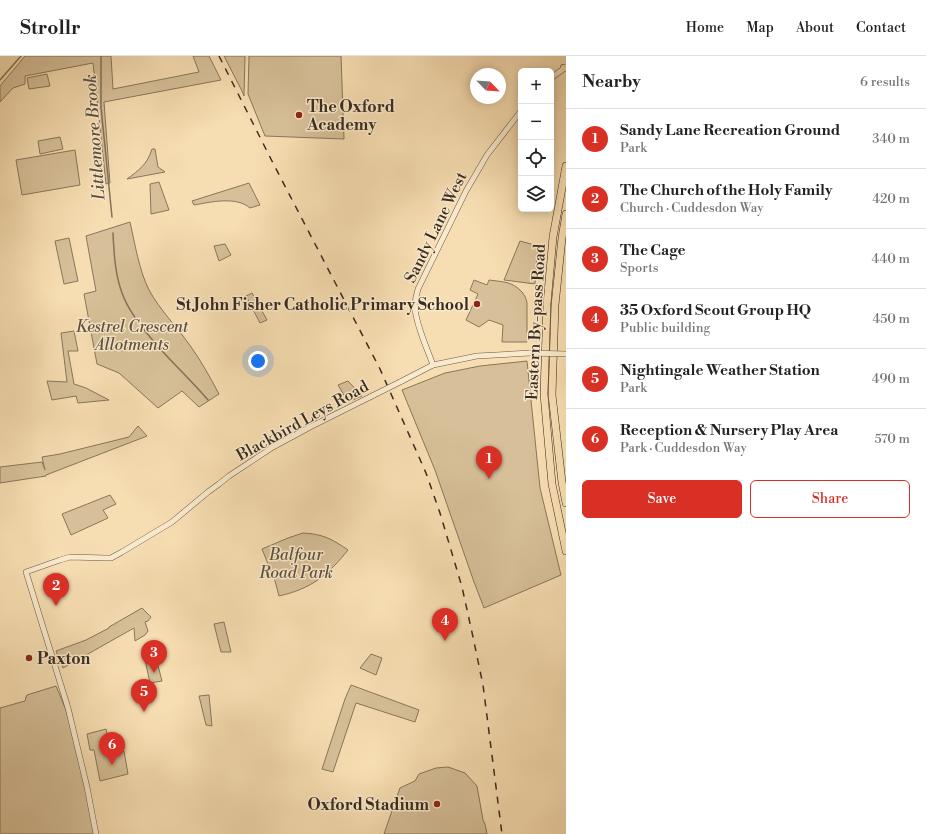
<!DOCTYPE html>
<meta charset="utf-8">
<style>
:root{--surface:#fff;--page:#f6f6f6;--text:#222;--muted:#767676;--line:#e0e0e0;--accent:#d93025}
body{margin:0;font-family:"Libre Bodoni",serif;background:var(--page);color:var(--text)}
.controls{position:absolute;right:12px;top:12px;display:grid;overflow:hidden;border-radius:6px;box-shadow:0 2px 10px #0003}
.controls button{width:36px;height:36px;display:grid;place-items:center;padding:0;border:0;border-bottom:1px solid var(--line);background:var(--surface);color:var(--text);font:20px sans-serif}
.compass{position:absolute;left:470px;top:12px;width:36px;height:36px;border-radius:50%;background:var(--surface);box-shadow:0 2px 10px #0003;rotate:115deg}
.you{position:absolute;left:258px;top:305px;width:14px;height:14px;margin:-10px;border:3px solid #fff;border-radius:50%;background:#1a73e8;box-shadow:0 0 0 6px #1a73e833}
.badge{display:grid;place-items:center;width:26px;height:26px;border-radius:50%;background:var(--accent);color:#fff;font-size:13px;font-weight:700}
.pin{position:absolute;translate:-50% -33px;filter:drop-shadow(0 1px 2px #0008)}
.pin::after{content:'';position:absolute;top:21px;width:14px;height:12px;background:inherit;clip-path:polygon(0 0,100% 0,50% 100%)}
.list{margin:0;padding:0;list-style:none}
h2{display:flex;justify-content:space-between;align-items:center;height:52px;margin:0;padding:0 16px;font-size:17px}
h2 small{font-size:13px;font-weight:400;color:var(--muted)}
.list li{display:grid;grid-template-columns:26px 1fr auto;gap:12px;align-items:center;box-sizing:border-box;height:60px;padding:0 16px;border-top:1px solid var(--line)}
.list b{display:block;font-size:15px;white-space:nowrap}
.list p{margin:0;font-size:13px;white-space:nowrap;color:var(--muted)}
.list em{font-size:13px;font-style:normal;color:var(--muted)}
.actions{display:flex;gap:8px;padding:12px 16px}
.actions a{flex:1;padding:9px 0;border:1px solid var(--accent);border-radius:6px;text-align:center;font-size:14px;color:var(--accent)}
.actions .main{background:var(--accent);color:#fff}
.icon{flex:none;width:22px;height:22px;fill:none;stroke:currentColor;stroke-width:2;stroke-linecap:round;stroke-linejoin:round}
.map{position:relative;flex:none;width:566px;height:778px;overflow:hidden}
header{display:flex;align-items:center;gap:24px;box-sizing:border-box;height:56px;padding:0 20px;background:var(--surface);border-bottom:1px solid var(--line)}
header strong{font-size:19px}
nav{display:flex;gap:22px;margin-inline-start:auto;font-size:14px}
main{display:flex}
aside{flex:1;background:var(--surface)}
.map>svg:first-child{display:block}
.green{fill:#d7c099;stroke:#88765c}
.lines{fill:none;stroke-linecap:round;stroke-linejoin:round}
.stream{stroke:#847259;stroke-width:1.5}
.tertiary-casing{stroke:#685844;stroke-width:6}
.trunk-casing{stroke:#392b1f;stroke-width:8}
.tertiary{stroke:#faeacd;stroke-width:5}
.trunk{stroke:#f7deb2;stroke-width:7}
.rail{stroke:#392b1f;stroke-width:1.5;stroke-dasharray:7 7;stroke-linecap:butt}
.tertiary-bridge-casing{stroke:#685844;stroke-width:6;stroke-linecap:butt}
.tertiary-bridge{stroke:#faeacd;stroke-width:5}
.poi-dot{fill:#8f2418;stroke:#faeacd;stroke-width:1.5}
.labels{text-anchor:middle;stroke-width:3;stroke-linejoin:round;paint-order:stroke}
.poi-label{font-size:16px;font-weight:bold;fill:#392b1f;stroke:#faeacd;text-anchor:start}
.street-label{font-size:16px;fill:#392b1f;stroke:#faeacd}
.park-label{font-size:16px;font-style:italic;fill:#60503e;stroke:#faeacd}
.water-label{font-size:17px;font-style:italic;fill:#5e4e3c;stroke:#faeacd}
</style>
<header>
<strong>Strollr</strong>
<nav><a>Home</a><a>Map</a><a>About</a><a>Contact</a></nav>
</header>
<main>
<div class="map">
<svg width="566" height="778" viewBox="0 0 566 778">
<rect width="100%" height="100%" fill="#f7deb2"/>
<filter id="stains"><feTurbulence type="fractalNoise" baseFrequency=".005" numOctaves="4"/><feColorMatrix values="0 0 0 0 .2 0 0 0 0 .09 0 0 0 0 .02 0 0 0 .5 -.17"/></filter>
<radialGradient id="worn" r=".72"><stop offset=".6" stop-color="#630" stop-opacity="0"/><stop offset="1" stop-color="#630" stop-opacity=".3"/></radialGradient>
<g class="green">
<path d="M25,0h86l2,33 86,-17 -6,-16h16l12,24 -117,22 6,81 -4,1 -13,-121 -68,13v8l-12,4 -13,14v-16z"/>
<path d="M224,0h21l-1,40 -3,-7z"/>
<path d="M249,0h92l3,83 -79,-3 -17,-42z"/>
<path d="M47,18l3,12 -21,3 -2,-11z"/>
<path d="M60,81l3,12 -23,5 -2,-13z"/>
<path d="M152,93h3l3,18 7,5 -38,7c12,-9 20,-14 25,-30z"/>
<path d="M75,94l5,35 -58,10 -6,-35z"/>
<path d="M159,126l10,28 -18,4 -1,-30z"/>
<path d="M249,127l11,22 -10,3c-14,-12 -39,-6 -56,-3l-2,-4z"/>
<path d="M130,166c5,22 9,48 19,68 11,20 27,36 40,54 11,15 21,33 30,50l-20,13 -17,-16 -24,17 -39,-35 -22,-9 -13,-70 12,-3 -10,-55z"/>
<path d="M69,182l9,43 -14,3 -9,-43z"/>
<path d="M520,185l18,5 -3,38 -31,-4z"/>
<path d="M225,188l6,11 -12,6 -5,-15z"/>
<path d="M474,224l13,5 2,-5c14,2 23,1 33,12 3,4 4,6 5,11v39h-25l1,-17 -14,-5 -10,7 -13,-7 12,-26 -8,-4z"/>
<path d="M252,237l15,27 -7,3 -14,-27z"/>
<path d="M74,275l4,20h-10l6,33 12,4 23,12 -31,3 -2,-7 -24,4 -5,-19 20,1 -6,-49z"/>
<path d="M527,305l13,127 21,87 -77,33 -10,-26 -39,-112 -33,-80 43,-17 35,-7z"/>
<path d="M348,325l14,15 -14,6 -10,-17z"/>
<path d="M138,370l9,10 -101,39v1l-46,7v-16l42,-5 3,8 -3,-13 18,-3 69,-17z"/>
<path d="M110,439l6,9 -13,6 5,8 -37,17 -9,-21z"/>
<path d="M303,477c20,1 29,6 45,17 -20,25 -37,39 -69,46l-4,-15 -13,-32 26,-11z"/>
<path d="M142,552l9,9 -3,4 -3,1 3,9 -3,4 -10,6 -1,-13 -71,40 -7,-17 30,-11 23,-12v-1z"/>
<path d="M224,566l7,30h-10l-7,-28z"/>
<path d="M371,598l11,4 -6,17 -16,-7z"/>
<path d="M156,602l6,23 -12,2 -5,-23z"/>
<path d="M351,629l68,25 -4,12 -59,-19 -23,69 -11,-3 23,-70z"/>
<path d="M56,630l10,24 21,77 9,47h-96v-126l25,-7 1,-4 1,-2z"/>
<path d="M209,639l3,31 -6,-1 -7,-29z"/>
<path d="M106,673l3,13h3l1,9 -4,1v2l15,-3 4,23 -28,7 -6,-31h-4l-3,-16z"/>
<path d="M448,711l17,6 12,13 6,34 2,4 2,10h-103l16,-46 15,-7 4,-7 17,-6z"/>
</g>
<g class="lines">
<g class="stream">
<path d="M101,0v51l11,110"/>
<path d="M0,24l21,-24"/>
<path d="M113,177c1,21 2,41 9,60 6,17 17,31 28,44 18,22 39,41 58,63"/>
</g>
<defs>
<g id="tertiary">
<path d="M551,22l15,-11"/>
<path d="M433,309c-6,-17 -17,-40 -18,-57 0,-7 1,-13 3,-19l48,-98 21,-36 34,-44"/>
<path d="M400,326l33,-17 44,-9 53,-3"/>
<path d="M96,778l-9,-47 -19,-79 -42,-136 34,-12 10,-3 36,1h5l11,-6 50,-30 36,-30 11,-8 10,-8 44,-29 37,-20 64,-32"/>
</g>
<g id="trunk">
<path d="M564,12h2"/>
<path d="M566,110l-13,71 -6,67 -3,90 8,90 14,67"/>
<path d="M566,158l-4,24 -7,67 -3,90 10,87 4,21"/>
</g>
</defs>
<use href="#tertiary" class="tertiary-casing"/>
<use href="#trunk" class="trunk-casing"/>
<use href="#tertiary" class="tertiary"/>
<use href="#trunk" class="trunk"/>
<path class="rail" d="M219,0l55,109 106,204 46,104 14,40 22,74 11,50 10,48 19,149"/>
<defs>
<g id="tertiary-bridge">
<path d="M530,297l36,1"/>
<path d="M374,339l26,-13"/>
</g>
</defs>
<use href="#tertiary-bridge" class="tertiary-bridge-casing"/>
<use href="#tertiary-bridge" class="tertiary-bridge"/>
</g>
<g class="poi-dot">
<circle cx="299" cy="59" r="4"/>
<circle cx="477" cy="248" r="4"/>
<circle cx="29" cy="602" r="4"/>
<circle cx="437" cy="748" r="4"/>
</g>
<g class="labels">
<g class="poi-label">
<text x="307" y="56">The Oxford<tspan x="307" dy="18">Academy</tspan></text>
<text x="469" y="254" text-anchor="end">St John Fisher Catholic Primary School</text>
<text x="37" y="608">Paxton</text>
<text x="429" y="754" text-anchor="end">Oxford Stadium</text>
</g>
<g class="street-label">
<text transform="translate(435 171) rotate(-64)" y="6">Sandy Lane West</text>
<text transform="translate(535 266) rotate(-87)" y="6">Eastern By-pass Road</text>
<text transform="translate(302 364) rotate(-29)" y="6">Blackbird Leys Road</text>
</g>
<g class="park-label">
<text x="132" y="276">Kestrel Crescent<tspan x="132" dy="18">Allotments</tspan></text>
<text x="296" y="504">Balfour<tspan x="296" dy="18">Road Park</tspan></text>
</g>
<g class="water-label">
<text transform="translate(94 81) rotate(-94)" y="6">Littlemore Brook</text>
</g>
</g>
<rect width="100%" height="100%" filter="url(#stains)"/>
<rect width="100%" height="100%" fill="url(#worn)"/>
</svg>
<div class="controls">
<button>+</button>
<button>−</button>
<button><svg class="icon" aria-label="locate" viewBox="0 0 24 24"><circle cx="12" cy="12" r="6"/><path d="M12 2v4M12 18v4M2 12h4M18 12h4"/></svg></button>
<button><svg class="icon" aria-label="layers" viewBox="0 0 24 24"><path d="M12 4l9 5-9 5-9-5zM3 14l9 5 9-5"/></svg></button>
</div>
<svg class="compass" viewBox="-18 -18 36 36"><path d="M0-13l5 13h-10z" fill="#e53935"/><path d="M0 13l5-13h-10z" fill="#767676"/></svg>
<div class="you"></div>
<div class="pin badge" style="left:489px;top:423px">1</div>
<div class="pin badge" style="left:56px;top:550px">2</div>
<div class="pin badge" style="left:154px;top:617px">3</div>
<div class="pin badge" style="left:445px;top:585px">4</div>
<div class="pin badge" style="left:144px;top:656px">5</div>
<div class="pin badge" style="left:112px;top:709px">6</div>
</div>
<aside>
<h2>Nearby<small>6 results</small></h2>
<ul class="list">
<li><span class="badge">1</span><div><b>Sandy Lane Recreation Ground</b><p>Park</p></div><em>340 m</em></li>
<li><span class="badge">2</span><div><b>The Church of the Holy Family</b><p>Church · Cuddesdon Way</p></div><em>420 m</em></li>
<li><span class="badge">3</span><div><b>The Cage</b><p>Sports</p></div><em>440 m</em></li>
<li><span class="badge">4</span><div><b>35 Oxford Scout Group HQ</b><p>Public building</p></div><em>450 m</em></li>
<li><span class="badge">5</span><div><b>Nightingale Weather Station</b><p>Park</p></div><em>490 m</em></li>
<li><span class="badge">6</span><div><b>Reception &amp; Nursery Play Area</b><p>Park · Cuddesdon Way</p></div><em>570 m</em></li>
</ul>
<div class="actions"><a class="main">Save</a><a>Share</a></div>
</aside>
</main>
